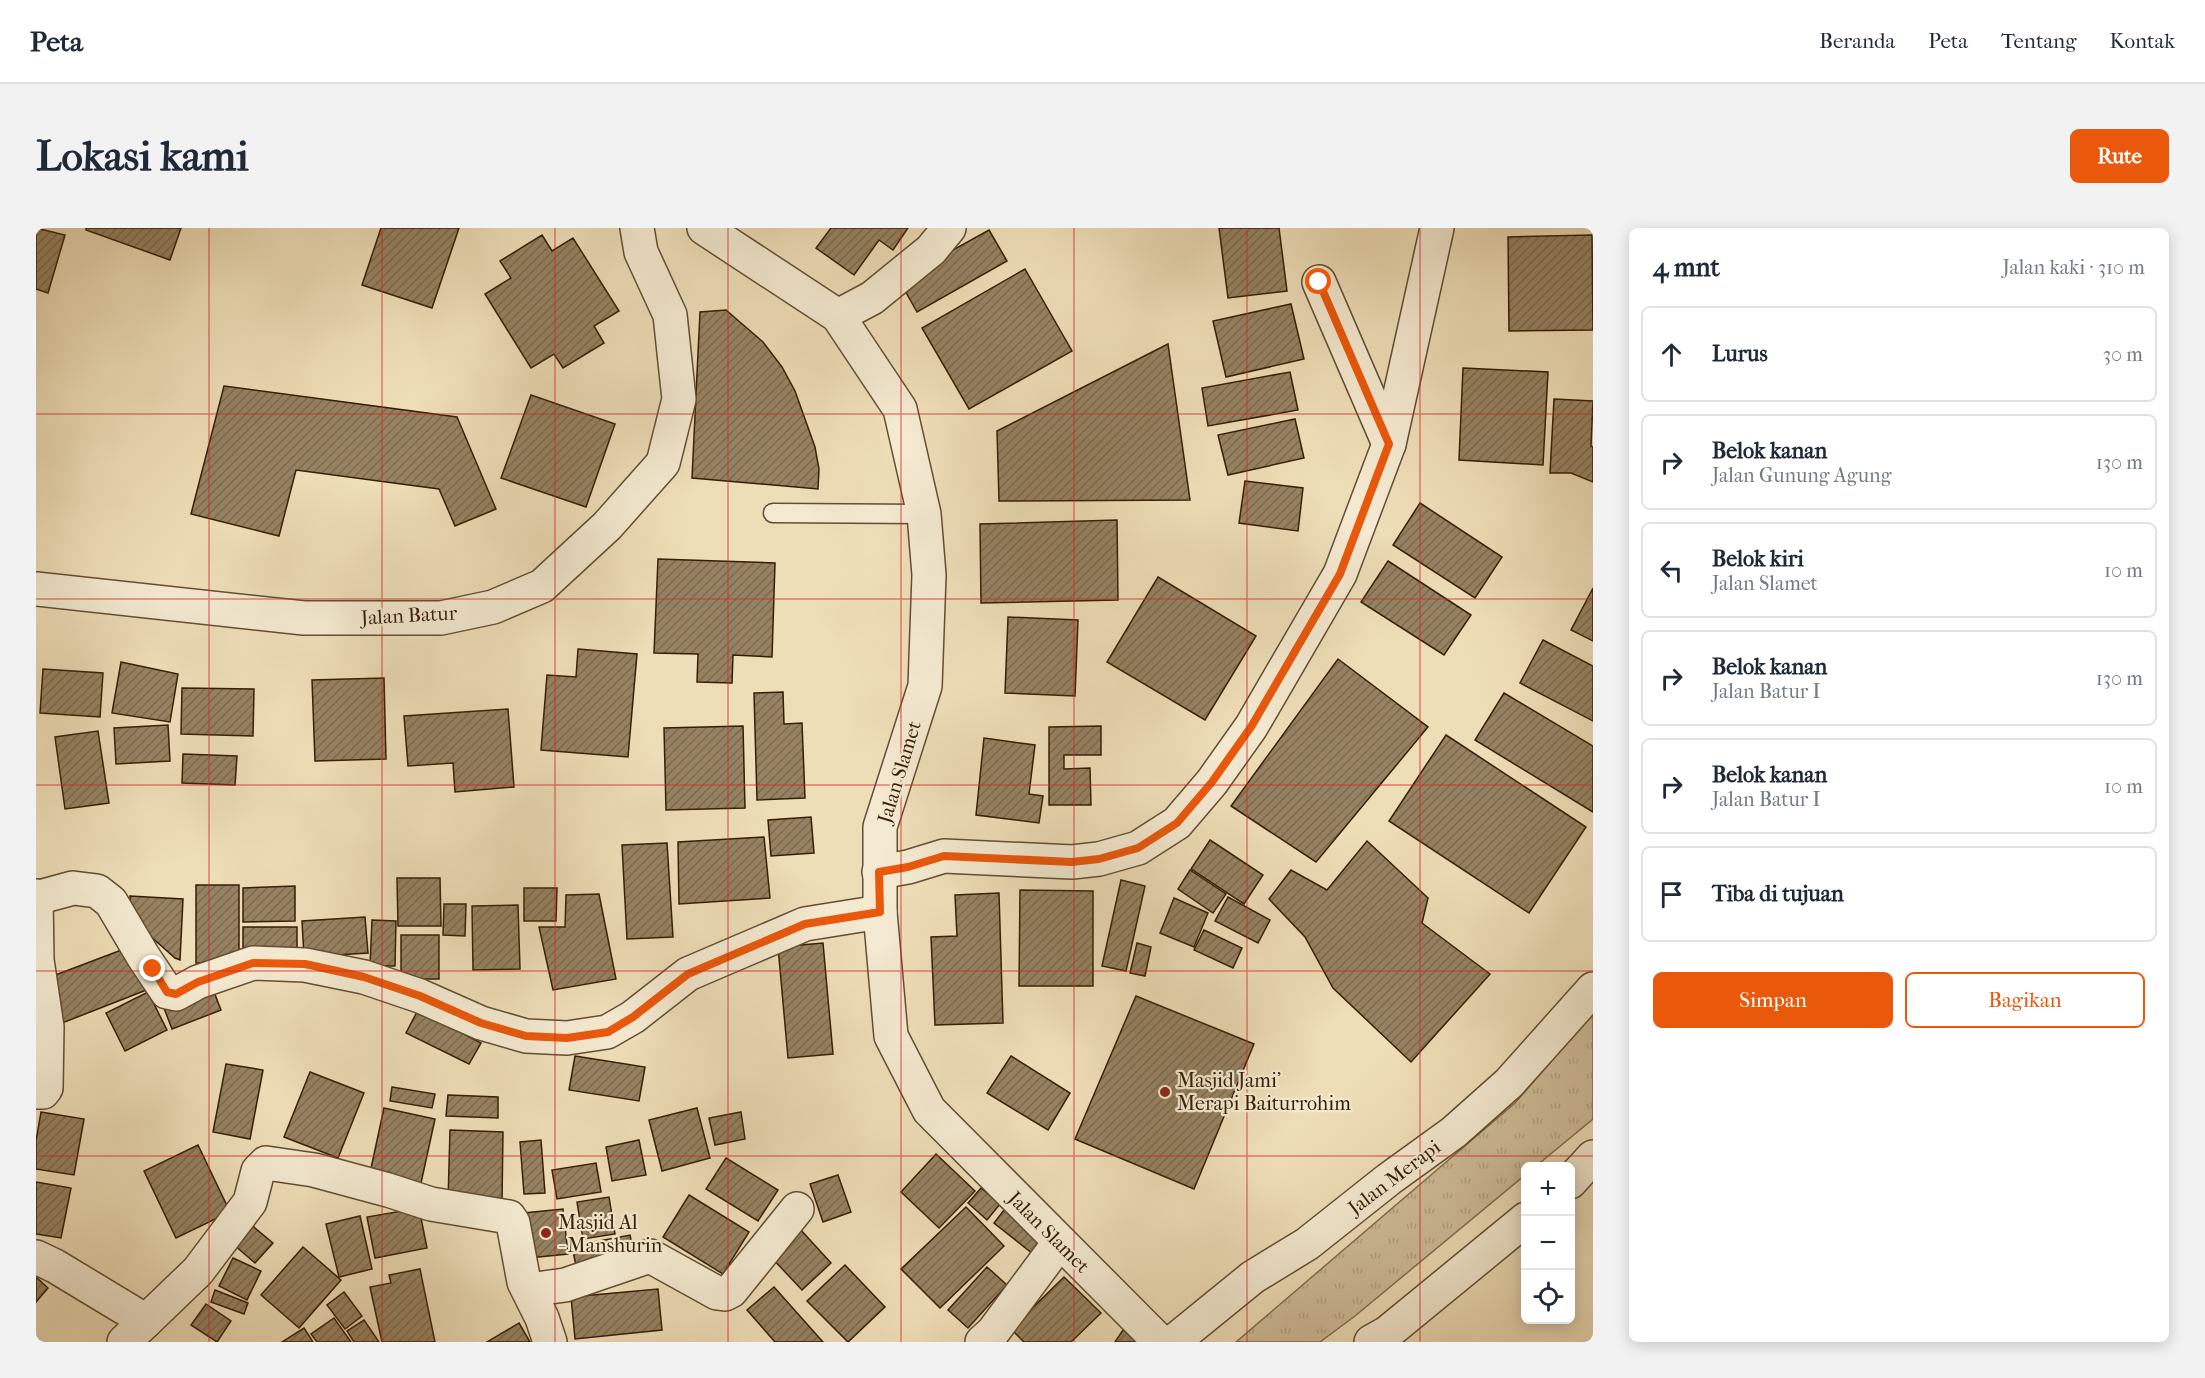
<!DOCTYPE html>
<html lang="id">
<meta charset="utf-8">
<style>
:root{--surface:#fff;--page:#f2f2f3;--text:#1f2937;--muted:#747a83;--line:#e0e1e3;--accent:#ea580c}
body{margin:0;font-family:"IM FELL French Canon",serif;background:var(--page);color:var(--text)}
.controls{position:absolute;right:18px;bottom:18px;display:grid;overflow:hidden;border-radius:9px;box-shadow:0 3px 15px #0003}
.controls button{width:54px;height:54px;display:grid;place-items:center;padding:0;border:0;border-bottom:2px solid var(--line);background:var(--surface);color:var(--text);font:30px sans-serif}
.stop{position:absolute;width:18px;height:18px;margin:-14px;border:4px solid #ea580c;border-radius:50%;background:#fff}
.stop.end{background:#ea580c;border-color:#fff;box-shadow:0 2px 6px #0008}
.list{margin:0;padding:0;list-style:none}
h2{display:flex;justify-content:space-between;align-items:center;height:78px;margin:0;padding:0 24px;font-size:26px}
h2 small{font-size:20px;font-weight:400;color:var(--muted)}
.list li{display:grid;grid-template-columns:39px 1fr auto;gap:18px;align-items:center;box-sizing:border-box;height:96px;margin:0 12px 12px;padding:0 12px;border:2px solid var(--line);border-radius:9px}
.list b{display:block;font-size:22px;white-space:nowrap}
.list p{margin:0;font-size:20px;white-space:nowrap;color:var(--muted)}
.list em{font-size:20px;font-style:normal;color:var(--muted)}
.actions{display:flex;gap:12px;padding:18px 24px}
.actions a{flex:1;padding:14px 0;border:2px solid var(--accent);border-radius:9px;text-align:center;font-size:21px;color:var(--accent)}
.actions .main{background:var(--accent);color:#fff}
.icon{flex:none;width:33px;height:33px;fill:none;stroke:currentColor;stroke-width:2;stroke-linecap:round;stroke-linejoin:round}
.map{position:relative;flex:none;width:1557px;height:1114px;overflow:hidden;border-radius:9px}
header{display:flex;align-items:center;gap:36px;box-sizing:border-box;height:84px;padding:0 30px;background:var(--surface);border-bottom:2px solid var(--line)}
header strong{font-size:28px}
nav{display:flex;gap:33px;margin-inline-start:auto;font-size:21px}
.intro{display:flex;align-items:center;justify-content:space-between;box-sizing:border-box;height:144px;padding:0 36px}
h1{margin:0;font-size:42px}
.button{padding:15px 27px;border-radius:9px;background:var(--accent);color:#fff;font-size:21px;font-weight:700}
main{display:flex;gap:36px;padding:0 36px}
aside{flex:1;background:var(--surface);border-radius:9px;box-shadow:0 3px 15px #0003}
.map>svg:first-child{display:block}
.grass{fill:url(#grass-tufts);stroke:#826e50;stroke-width:1.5}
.building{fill:url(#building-hatch);stroke:#361e05;stroke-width:1.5}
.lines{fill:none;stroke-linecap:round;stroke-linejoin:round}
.lane-casing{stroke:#644e32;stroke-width:21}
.street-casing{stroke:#644e32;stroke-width:36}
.lane{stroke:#f4ead1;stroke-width:18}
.street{stroke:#f4ead1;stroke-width:33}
.route{stroke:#ea580c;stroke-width:8}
.grid{fill:none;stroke:#d62828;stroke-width:1.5;stroke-opacity:0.55}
.poi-dot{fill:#8f2418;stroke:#f4ead1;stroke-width:2}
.labels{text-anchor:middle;stroke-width:4.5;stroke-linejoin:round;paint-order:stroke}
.street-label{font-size:20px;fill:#361e05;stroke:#f4ead1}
.poi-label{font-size:20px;fill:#361e05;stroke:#f4ead1;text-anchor:start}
</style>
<header>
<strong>Peta</strong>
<nav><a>Beranda</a><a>Peta</a><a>Tentang</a><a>Kontak</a></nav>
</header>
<div class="intro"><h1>Lokasi kami</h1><a class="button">Rute</a></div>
<main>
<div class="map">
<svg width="1557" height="1114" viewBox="0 0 1557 1114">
<defs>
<pattern id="grass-tufts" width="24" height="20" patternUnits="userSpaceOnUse" patternTransform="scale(1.5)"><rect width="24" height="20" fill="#cfbd9a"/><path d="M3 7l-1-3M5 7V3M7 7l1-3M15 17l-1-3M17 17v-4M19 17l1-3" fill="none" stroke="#b2a283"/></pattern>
<pattern id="building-hatch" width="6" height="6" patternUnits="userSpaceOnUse" patternTransform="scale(1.5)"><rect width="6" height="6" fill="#968262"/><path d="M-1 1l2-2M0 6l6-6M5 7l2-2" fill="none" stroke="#7b6a4f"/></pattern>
</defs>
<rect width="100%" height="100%" fill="#eedeb8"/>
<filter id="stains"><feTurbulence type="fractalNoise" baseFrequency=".00333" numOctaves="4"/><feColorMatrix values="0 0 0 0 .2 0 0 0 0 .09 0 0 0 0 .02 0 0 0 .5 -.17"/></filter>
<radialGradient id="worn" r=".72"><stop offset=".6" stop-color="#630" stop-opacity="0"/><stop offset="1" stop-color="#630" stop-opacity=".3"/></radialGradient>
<path class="grass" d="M1557,785v106l-57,47h-10l-1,9 -170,141 -35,26h-84l279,-239z"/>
<g class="building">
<path d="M0,0l29,7 -17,58 -12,-4z"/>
<path d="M50,0h95l-11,32 -84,-30z"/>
<path d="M345,0h78l-27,80 -70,-23z"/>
<path d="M795,0h77l-15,22 -14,-10 -25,35 -38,-27z"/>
<path d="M1183,0h60l8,63 -59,7z"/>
<path d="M953,2l18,31 -90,51 -18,-32z"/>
<path d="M506,7l10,16 21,-13 46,73 -25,15 10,17 -41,25 -9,-14 -23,14 -46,-74 26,-16 -11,-17z"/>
<path d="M1556,7l1,95 -84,1 -1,-94z"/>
<path d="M989,41l47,82 -103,58 -47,-81z"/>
<path d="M1255,76l13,55 -78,18 -13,-56z"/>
<path d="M690,82l37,32 19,25 13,24 20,56 4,22 -1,20 -126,-11 8,-166z"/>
<path d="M1132,116l22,156 -191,1 -2,-70z"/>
<path d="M1427,140l85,4 -5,93 -84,-5z"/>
<path d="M1254,144l8,38 -90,16 -6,-38z"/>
<path d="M188,158l233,31 39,92 -41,17 -16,-37 -143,-19 -17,66 -88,-22z"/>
<path d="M495,167l84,29 -29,83 -85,-29z"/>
<path d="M1518,171l39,2 -2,45 2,1v35l-22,-9h-21z"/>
<path d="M1259,191l9,39 -76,17 -10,-40z"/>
<path d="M1209,253l58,7 -5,43 -59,-8z"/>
<path d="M1384,275l82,54 -27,41 -82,-53z"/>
<path d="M1081,292l1,80 -137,3 -1,-79z"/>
<path d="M622,331l117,4 -3,94 -39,-2 -1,28 -35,-1 1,-28 -44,-1z"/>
<path d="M1352,333l83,54 -27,40 -83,-53z"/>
<path d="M1122,349l98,59 -51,84 -98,-58z"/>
<path d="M1557,360v53l-22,-11z"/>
<path d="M972,389l70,3 -3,76 -70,-3z"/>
<path d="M1507,412l50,26v55l-73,-38z"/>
<path d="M542,421l59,5 -9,103 -87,-7 6,-75 29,2z"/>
<path d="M1302,431l90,68 -112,135 -85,-56z"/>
<path d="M85,434l57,12 -8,48 -58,-9z"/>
<path d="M7,441l60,4 -3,44 -60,-4z"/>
<path d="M348,450l2,81 -71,2 -3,-81z"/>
<path d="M146,460l72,1 -1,47 -72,-2z"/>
<path d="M747,464l1,32 18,-1 3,75 -48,2 -3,-107z"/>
<path d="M1468,465l89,53v66l-118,-72z"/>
<path d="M472,481l6,78 -59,5 -2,-29 -45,3 -4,-50z"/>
<path d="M132,497l2,36 -54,3 -2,-36z"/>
<path d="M707,498l2,82 -79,2 -2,-82z"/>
<path d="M1065,498v29h-37v14l26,-1 1,37h-42v-78z"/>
<path d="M62,503l11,72 -44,6 -10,-72z"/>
<path d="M1410,507l140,92 -57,86 -140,-92z"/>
<path d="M948,510l51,7 -6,49 14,2 -4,27 -63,-8z"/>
<path d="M147,526l54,2 -2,29 -53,-2z"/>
<path d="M775,589l3,36 -43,3 -3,-36z"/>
<path d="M728,609l6,61 -91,6 -1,-62z"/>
<path d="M1174,612l53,35 -19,29 -53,-35z"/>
<path d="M1331,613l61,57 -6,25 68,51 -79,88 -78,-74 -28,-51 -36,-38 22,-29 36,20z"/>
<path d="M631,615l6,94 -46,2 -5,-94z"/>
<path d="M1154,642l36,24 -13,19 -35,-24z"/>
<path d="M361,650h43l1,48h-43z"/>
<path d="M1085,652l24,6 -19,85 -24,-5z"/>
<rect x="160" y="657" width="43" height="78"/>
<path d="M259,658v35l-52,1v-34z"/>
<path d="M488,660h33l-1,33h-32z"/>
<path d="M984,662l73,1v95h-74z"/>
<path d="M963,665l4,130 -68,2 -4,-88 26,-1 -2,-41z"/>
<path d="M563,666l17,85 -63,11 -14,-63h26l1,-32z"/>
<path d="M94,668l53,3 -3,61 -5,-2 -45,-40z"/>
<path d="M1192,669l42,23 -12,23 -43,-22z"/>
<path d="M1138,670l34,15 -14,34 -34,-14z"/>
<path d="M408,676h22l-1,32 -22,-1z"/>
<path d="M482,677l2,64 -47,1 -1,-64z"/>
<path d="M329,689l3,36 -64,4 -2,-36z"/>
<path d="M336,692l24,1 -1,45h-25z"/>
<rect x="207" y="699" width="54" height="31"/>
<path d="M1168,702l38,18 -9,20 -39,-18z"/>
<rect x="365" y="707" width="38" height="44"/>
<path d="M787,715l10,111 -45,4 -10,-111z"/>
<path d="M1101,715l14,4 -6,29 -15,-3z"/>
<path d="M96,718l17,43 -87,34 -17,-44z"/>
<path d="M175,756l10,26 -49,19 -10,-26z"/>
<path d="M112,764l19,38 -42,21 -19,-38z"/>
<path d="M1100,768l118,48 -60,145 -119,-50z"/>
<path d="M382,782l63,33 -12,21 -63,-31z"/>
<path d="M539,828l70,11 -6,34 -70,-11z"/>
<path d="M975,828l59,37 -22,37 -61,-37z"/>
<path d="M190,836l37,6 -13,69 -37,-7z"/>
<path d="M274,844l54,21 -26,65 -54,-21z"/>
<path d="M356,859l43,7 -3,14 -42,-7z"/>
<path d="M412,867l50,2v21l-52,-2z"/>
<path d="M348,880l51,11 -14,64 -51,-10z"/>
<path d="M661,880l13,50 -48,13 -13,-51z"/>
<path d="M5,884l43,7 -10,56 -38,-6v-28z"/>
<path d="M705,884l4,27 -30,6 -6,-27z"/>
<path d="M414,902l53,2 -1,70 -54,-1z"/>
<path d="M505,912l4,53 -21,1 -4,-52z"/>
<path d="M603,912l7,35 -34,6 -6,-34z"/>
<path d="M162,917l32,67 -54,26 -32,-67z"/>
<path d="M900,926l39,37 -36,37 -38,-36z"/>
<path d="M690,930l52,32 -20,31 -52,-32z"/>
<path d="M560,935l5,29 -44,7 -5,-29z"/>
<path d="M802,947l13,37 -28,10 -13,-38z"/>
<path d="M0,954l35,6 -10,50 -25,-4z"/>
<path d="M945,960l19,16 -13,16 -19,-17z"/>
<path d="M653,967l60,37 -26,42 -60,-37z"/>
<path d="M573,969l6,37 -32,5 -6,-37z"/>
<path d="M971,978l40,32 -14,16 -39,-31z"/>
<path d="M930,979l38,39 -64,62 -39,-39z"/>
<path d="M383,980l8,40 -52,10 -8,-41z"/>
<path d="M527,981l5,45 -39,4 -5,-45z"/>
<path d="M324,988l12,53 -33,8 -13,-53z"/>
<path d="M207,990l30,25 -18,20 -29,-25z"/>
<path d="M763,1000l32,35 -29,27 -32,-34z"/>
<path d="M594,1007l5,24 -58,12 -5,-25z"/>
<path d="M267,1019l38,33 -42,48 -38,-33z"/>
<path d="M197,1030l28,13 -14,29 -28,-14z"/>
<path d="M809,1037l40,42 -37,35 -41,-41z"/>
<path d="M951,1039l20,18 -39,43 -20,-18z"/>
<path d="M384,1041l15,73h-53l-12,-55 21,-4 -2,-8z"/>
<path d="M0,1049l12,11 -12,14z"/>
<path d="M1028,1049l37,36 -30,29h-47l-13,-13z"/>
<path d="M738,1059l49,55h-48l-28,-32z"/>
<path d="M622,1061l4,41 -87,9 -4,-42z"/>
<path d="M179,1062l33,13 -4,11 -33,-12z"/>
<path d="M308,1064l18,24 -17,13 -18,-24z"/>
<path d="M170,1076l25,17 -14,21 -26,-17z"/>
<path d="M298,1090l17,24h-34l-6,-8z"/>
<path d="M328,1092l15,22h-25l-7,-11z"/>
<path d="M483,1095l11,19h-43z"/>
<path d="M268,1100l9,14h-31z"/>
<path d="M1087,1102l17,12h-25z"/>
</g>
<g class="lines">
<defs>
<path id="lane" d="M737,285l151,1"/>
<g id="street">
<path d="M668,0l134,88 62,93 24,105 5,61 -4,111 -45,141v85l11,124 38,74 231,232"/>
<path d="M1283,54l70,162"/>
<path d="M802,88l34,-18 59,-48 18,-22"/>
<path d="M0,361l268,29h137l52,-11 49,-21 65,-60 56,-63 16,-64 -9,-84 -29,-63 -4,-24"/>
<path d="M843,644l29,-5 36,-11 128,6 27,-3 39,-11 39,-25 35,-41 39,-55 89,-153 49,-130 48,-216"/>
<path d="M0,668l1,64 10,67 -1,61 -3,4h-7"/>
<path d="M0,670l37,-10 24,3 14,11 32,54 24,36 9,2 22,-12 55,-19 52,2 59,12 56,19 61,27 45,13 41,2 40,-6 26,-15 55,-43 117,-50 75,-12"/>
<path d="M1534,954l23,-25"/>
<path d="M0,1029l19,9 91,55 52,-50 52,-69 8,-31 8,-8 48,7 74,20 43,14 78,13 4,6 11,59 18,36 8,24"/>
<path d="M493,1062l36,-5 85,-29 67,37 8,1 6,-3 66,-82"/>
<path d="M88,1114l22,-21"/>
<path d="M946,1114l11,-10 66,-89"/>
<path d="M1137,1114l80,-65 54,-33 82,-65 65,-47 55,-49 84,-94"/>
<path d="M1335,1114l16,-9 139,-114"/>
</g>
</defs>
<use href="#lane" class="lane-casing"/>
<use href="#street" class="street-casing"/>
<use href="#lane" class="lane"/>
<use href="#street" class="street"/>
</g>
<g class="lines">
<path class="route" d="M117,741l14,23 9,2 22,-12 55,-19 52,1 59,13 56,19 61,27 45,13 41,2 41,-6 25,-15 55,-43 117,-50 75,-12 -1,-40 29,-5 36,-11 128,6 27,-3 39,-11 39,-25 35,-41 39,-55 89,-153 49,-130 -70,-162"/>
</g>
<path class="grid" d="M173,0v1114M346,0v1114M519,0v1114M692,0v1114M865,0v1114M1038,0v1114M1211,0v1114M1384,0v1114M0,186h1557M0,371h1557M0,557h1557M0,743h1557M0,928h1557"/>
<g class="poi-dot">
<circle cx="1129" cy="864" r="6"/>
<circle cx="510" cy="1005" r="6"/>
</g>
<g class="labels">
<g class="street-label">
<text transform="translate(373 387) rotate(-3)" y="7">Jalan Batur</text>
<text transform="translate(863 544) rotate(-73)" y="7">Jalan Slamet</text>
<text transform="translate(1358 949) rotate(-37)" y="7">Jalan Merapi</text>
<text transform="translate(1013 1004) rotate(45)" y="7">Jalan Slamet</text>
</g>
<g class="poi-label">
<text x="1141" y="859">Masjid Jami'<tspan x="1141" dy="23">Merapi Baiturrohim</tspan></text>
<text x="522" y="1001">Masjid Al<tspan x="522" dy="23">- Manshurin</tspan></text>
</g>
</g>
<rect width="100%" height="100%" filter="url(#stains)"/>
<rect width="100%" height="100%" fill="url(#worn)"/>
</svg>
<div class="controls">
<button>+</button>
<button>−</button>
<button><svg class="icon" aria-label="locate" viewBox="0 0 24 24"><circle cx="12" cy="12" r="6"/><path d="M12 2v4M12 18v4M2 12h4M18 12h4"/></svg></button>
</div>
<div class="stop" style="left:1283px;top:54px"></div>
<div class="stop end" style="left:117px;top:741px"></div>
</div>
<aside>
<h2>4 mnt<small>Jalan kaki · 310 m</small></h2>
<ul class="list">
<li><svg class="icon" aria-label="ahead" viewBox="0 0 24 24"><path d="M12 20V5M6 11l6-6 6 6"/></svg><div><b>Lurus</b></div><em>30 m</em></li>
<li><svg class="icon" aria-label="right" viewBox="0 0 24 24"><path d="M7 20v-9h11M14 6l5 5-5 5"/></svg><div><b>Belok kanan</b><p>Jalan Gunung Agung</p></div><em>130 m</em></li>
<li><svg class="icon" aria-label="left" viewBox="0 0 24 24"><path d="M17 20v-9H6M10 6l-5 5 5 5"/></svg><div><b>Belok kiri</b><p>Jalan Slamet</p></div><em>10 m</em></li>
<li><svg class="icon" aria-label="right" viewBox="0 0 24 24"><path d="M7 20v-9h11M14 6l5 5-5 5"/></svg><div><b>Belok kanan</b><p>Jalan Batur I</p></div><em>130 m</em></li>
<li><svg class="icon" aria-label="right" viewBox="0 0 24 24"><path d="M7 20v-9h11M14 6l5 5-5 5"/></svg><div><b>Belok kanan</b><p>Jalan Batur I</p></div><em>10 m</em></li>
<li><svg class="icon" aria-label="arrive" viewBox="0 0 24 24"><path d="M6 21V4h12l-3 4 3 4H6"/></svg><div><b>Tiba di tujuan</b></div></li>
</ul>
<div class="actions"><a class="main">Simpan</a><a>Bagikan</a></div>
</aside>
</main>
